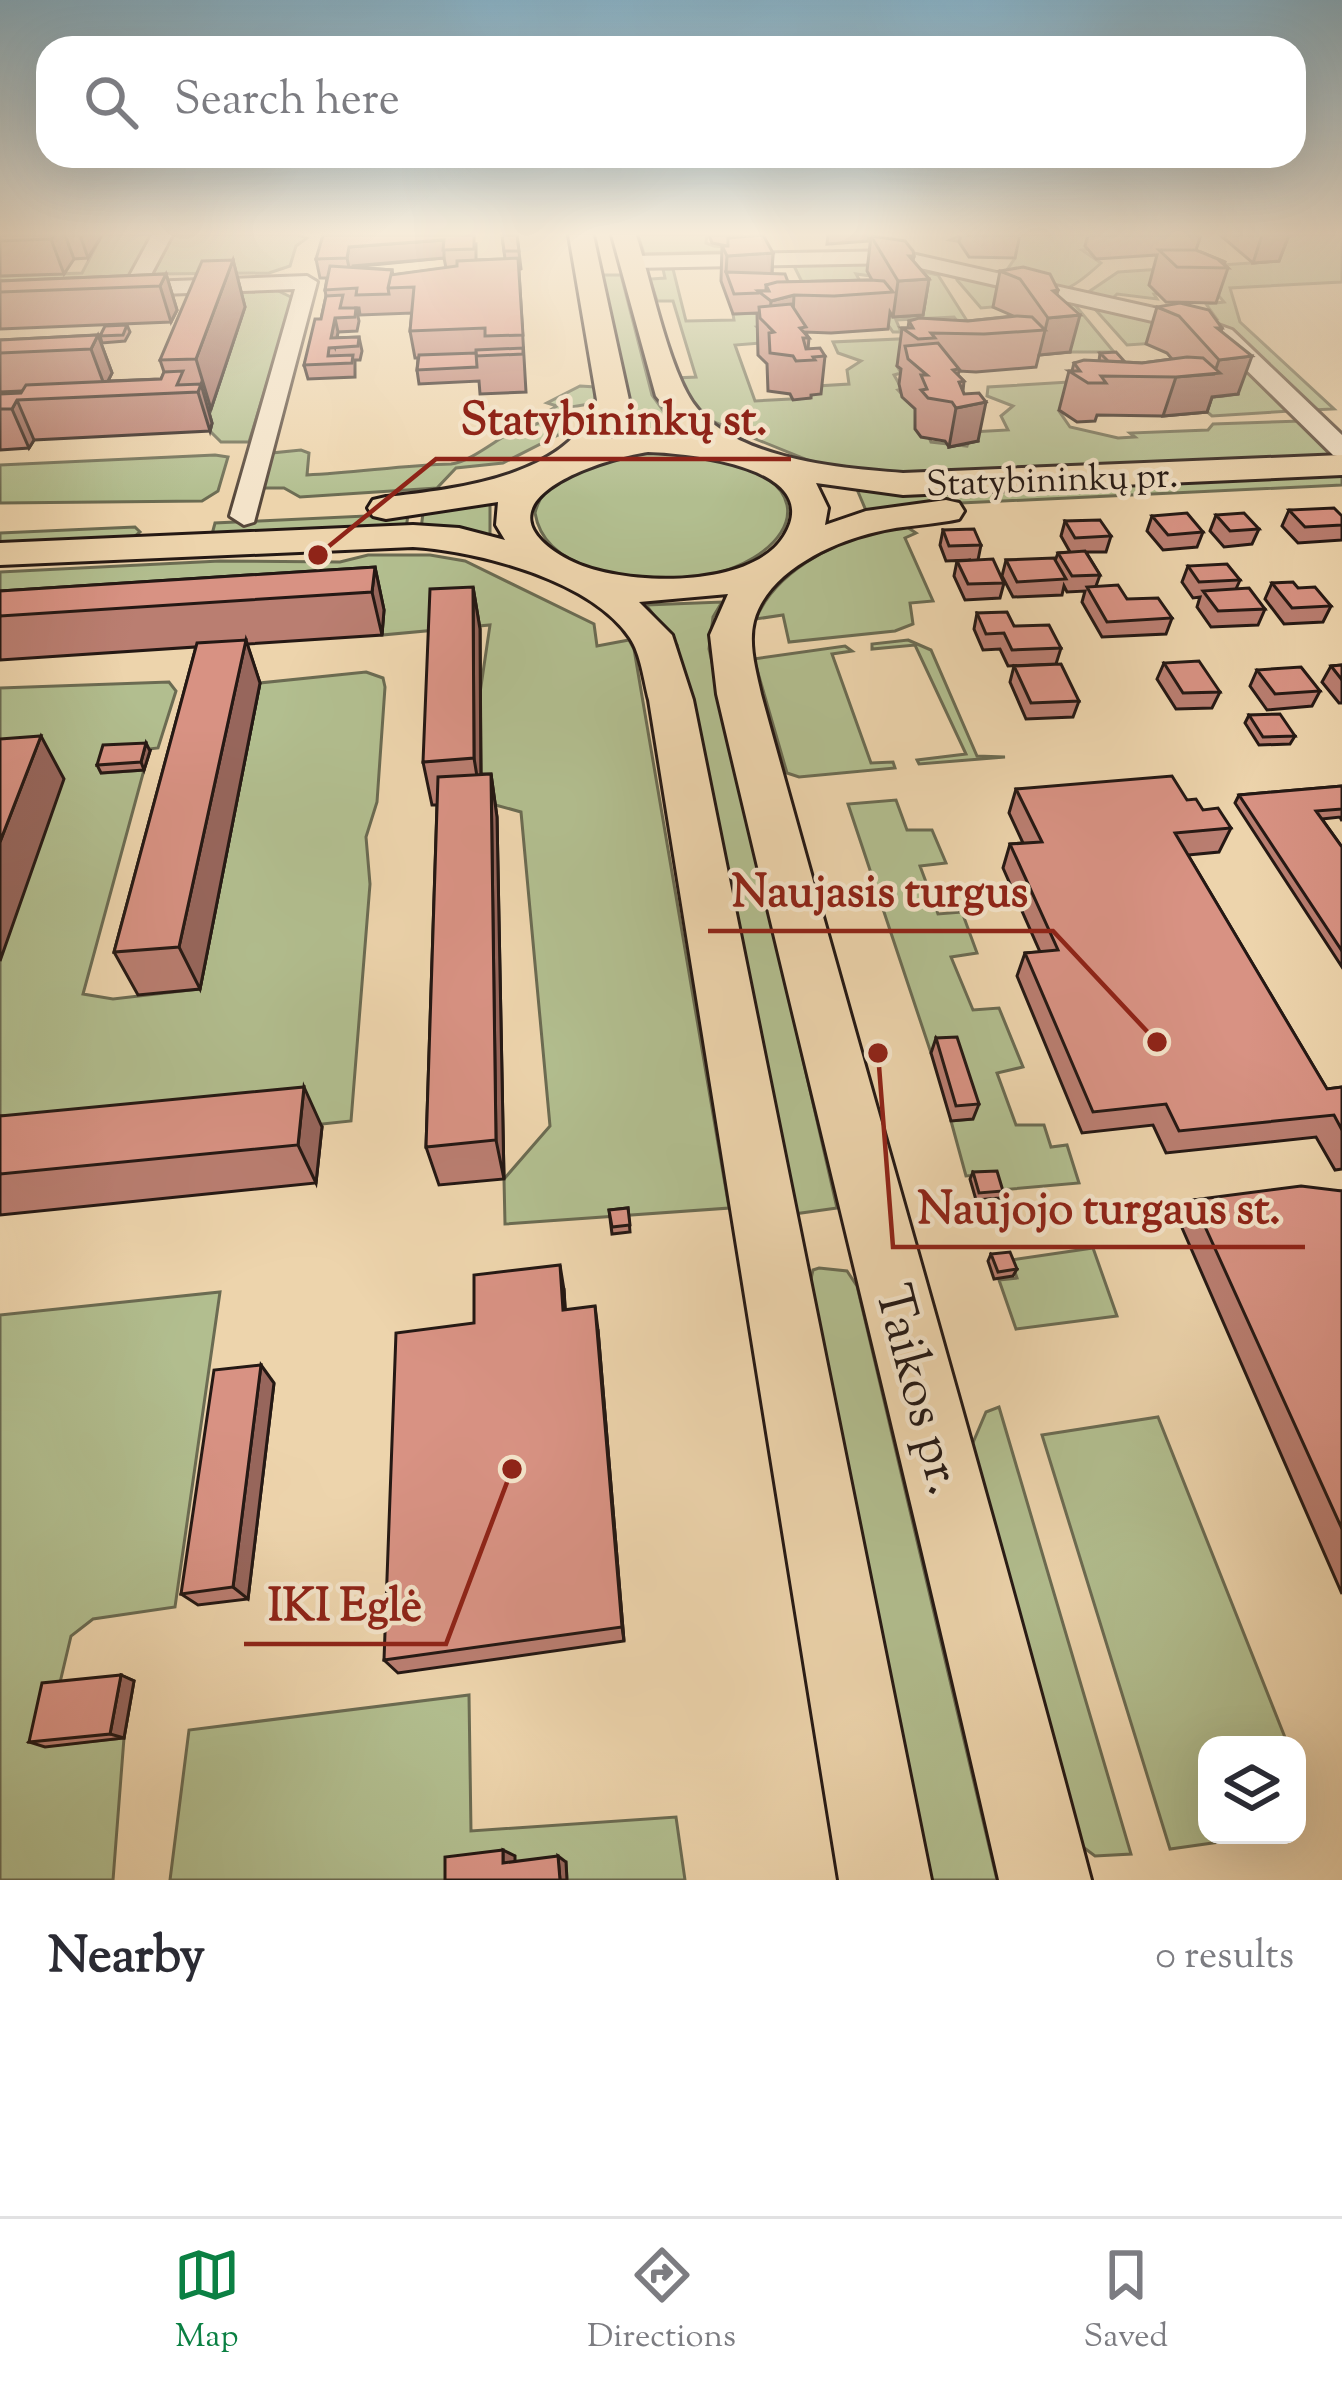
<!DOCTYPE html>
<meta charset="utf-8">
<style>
:root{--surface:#fff;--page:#f7f7f7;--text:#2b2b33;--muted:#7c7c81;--line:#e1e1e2;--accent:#0b8043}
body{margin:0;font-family:"Sorts Mill Goudy",serif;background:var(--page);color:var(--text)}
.controls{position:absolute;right:36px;bottom:36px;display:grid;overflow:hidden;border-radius:24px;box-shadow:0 12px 48px #0002}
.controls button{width:108px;height:108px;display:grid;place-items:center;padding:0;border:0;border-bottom:3px solid var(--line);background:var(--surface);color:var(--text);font:60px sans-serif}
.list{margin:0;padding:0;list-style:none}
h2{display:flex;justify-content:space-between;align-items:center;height:156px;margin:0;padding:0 48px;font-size:51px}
h2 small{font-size:39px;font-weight:400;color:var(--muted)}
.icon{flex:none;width:66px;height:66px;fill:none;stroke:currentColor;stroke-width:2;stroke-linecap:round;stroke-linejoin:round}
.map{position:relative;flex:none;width:1342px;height:1880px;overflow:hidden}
.search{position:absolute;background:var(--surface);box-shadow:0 12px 48px #0002;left:36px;right:36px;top:36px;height:132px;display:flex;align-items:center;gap:30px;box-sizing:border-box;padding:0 42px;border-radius:36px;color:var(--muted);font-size:45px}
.sheet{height:336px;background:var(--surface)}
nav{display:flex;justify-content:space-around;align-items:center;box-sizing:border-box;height:168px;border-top:3px solid var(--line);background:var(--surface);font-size:33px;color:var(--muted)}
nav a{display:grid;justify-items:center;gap:6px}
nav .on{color:var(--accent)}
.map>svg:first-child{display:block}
.green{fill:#b2be8f;stroke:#6b6b52;stroke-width:3}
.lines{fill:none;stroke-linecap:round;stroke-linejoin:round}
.minor-casing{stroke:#56473a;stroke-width:6}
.major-casing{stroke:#241814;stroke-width:6}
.minor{fill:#f3e3c9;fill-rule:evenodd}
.major{fill:#edd4ac;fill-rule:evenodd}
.wall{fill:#ba7e71;stroke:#241814;stroke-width:3;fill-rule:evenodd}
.shaded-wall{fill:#97665c;stroke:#241814;stroke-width:3}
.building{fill:#d89283;stroke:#241814;stroke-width:3}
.labels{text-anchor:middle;stroke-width:9;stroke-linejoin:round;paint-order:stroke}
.far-street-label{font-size:36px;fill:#241814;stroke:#f3e3c9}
.near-street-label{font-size:51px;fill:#241814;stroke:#f3e3c9}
.leader{fill:none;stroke:#8f2418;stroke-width:4.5}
.callout-dot{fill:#8f2418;stroke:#f3e3c9;stroke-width:4.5}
.callout-label{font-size:45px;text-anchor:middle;font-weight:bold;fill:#8f2418;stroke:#f3e3c9;stroke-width:9;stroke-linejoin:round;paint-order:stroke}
</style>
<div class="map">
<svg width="1342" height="1880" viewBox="0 0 1342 1880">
<rect width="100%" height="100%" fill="#edd4ac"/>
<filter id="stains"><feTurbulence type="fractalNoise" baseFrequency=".00167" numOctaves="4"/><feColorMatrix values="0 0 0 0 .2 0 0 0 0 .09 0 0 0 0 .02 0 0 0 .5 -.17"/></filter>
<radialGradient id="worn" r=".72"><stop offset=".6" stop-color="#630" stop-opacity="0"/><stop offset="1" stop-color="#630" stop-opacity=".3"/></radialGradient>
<g class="green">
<path d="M102,235h54l-22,42 -134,14v-15l82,-3z"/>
<path d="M173,235h125l9,3 -11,8 -6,20 -21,7 -116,1z"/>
<path d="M638,235h69l-1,8 8,3 55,5 -125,3z"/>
<path d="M961,235h210l-89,15 19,13c-50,46 -37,19 -94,7l8,-12c-19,-16 -42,-14 -65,-18z"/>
<path d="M1250,235h92v47l-112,6 10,34 94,87 -24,1 -120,-98 26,6 -10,-14 18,-2 -10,-12 -60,4 3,5 -40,-5 -6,6 -24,-7 31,-21 148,-10z"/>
<path d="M848,262l40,2 50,11 31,49 -8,2 -7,-9 -58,3 5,12h-8l-11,-16 -125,11 16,15 -38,3 20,56 55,-3 7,-12 32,-2 -2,-14 14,-9 -23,-8 -5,-11 175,-8 -111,32 4,7 -7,2 8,14 -4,1 19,19 14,33 36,4 4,-14 37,-2 -7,-14 12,-10 -26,-10 1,-9 180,-11 -109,35 11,16 48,11 17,-1 -5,-4 78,-3 5,-6 89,-3 30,30 -1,5 -399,22 -105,-10 -130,-53 -21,-37 20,-1 -23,-76h-16l-7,-22 15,-1 -2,-9h10l13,52 48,-1 -1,-6 86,-3 90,5 -1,-35 -52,-7 5,9 -59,-1 -8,-16z"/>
<path d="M601,275h20l31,120 25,35 -59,4 10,-24 -1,-14z"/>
<path d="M962,275l109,25 43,52h-44l-67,-46 -22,2 -24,-28 -1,-4z"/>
<path d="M272,288l21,10 -44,144h-28l-11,-11 2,-7 -17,-14 14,-120z"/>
<path d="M1093,307l117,26 81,78 -79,5 -20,-17 31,-3 -67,-53 -29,2z"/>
<path d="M580,386l15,1v16l-24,4 -1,17 -10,10 -57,29 -47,5 -19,20 -137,9 -16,-9h-20l8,-35 29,-3 8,3 -2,22c49,-2 96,-10 144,-11 15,-1 39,-19 52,-27l-7,-4 11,-6 12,4 32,-13 -4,-6 10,-6 -10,-3z"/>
<path d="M636,451c271,3 130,176 -45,117 -28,-9 -51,-25 -56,-55 10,-44 64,-49 101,-62z"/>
<path d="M215,455l13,2 -10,34 -16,10 -202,2v-38z"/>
<path d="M1342,472v13l-423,20 -52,8 -11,-26z"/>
<path d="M490,502v33l-69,-6 2,-16z"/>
<path d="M408,514l-2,16 -195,8 4,-15z"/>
<path d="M901,523l15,10 -11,5 28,63 -23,2 3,21 -18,7 -106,11 -6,-27 -27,4c21,-53 92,-83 145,-96z"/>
<path d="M135,527l5,5 -6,5 -134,8v-12z"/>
<path d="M368,555h62l35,6 129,63 3,22 32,-6 5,9 95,559 -224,16 -1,-45 46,-53 -29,-314 -40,-11 -1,-108 10,-68 -108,10 1,-25 -383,31v-69l220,-11 120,1z"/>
<path d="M722,602l-9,15 -4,32 128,559 -43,6 -117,-569 -31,-40z"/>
<path d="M908,640l23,10 46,106 28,1 -86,7 -2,-4 49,-6 -51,-109 -43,4v-5z"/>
<path d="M845,646l7,5 -20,3 39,109 22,-1 2,6 -96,9 -12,-4 -33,-114z"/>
<path d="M366,672l17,6 2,9 -8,115 -11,35 4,47 -19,237 -351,37v-470l169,-6 7,9 -18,57 -50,6 -6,19 42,-3 -61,224 30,5 87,-10 60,-306z"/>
<path d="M896,800l11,30h25l14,33 -26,3 18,48 24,-2 15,41 -26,4 22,53 26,-2 24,59 -26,6 19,52h28l7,22 16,-2 12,38 -79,7 -7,-16 -27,2 -15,-55 21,-2 -20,-67 -21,1 -83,-249z"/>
<path d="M1093,1248l24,68 -101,13 -17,-49 18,-2 -6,-18z"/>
<path d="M819,1268l28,3 10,15 140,594h-66l-122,-592 4,-18z"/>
<path d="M220,1292l-45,315 -82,12 -22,17 -26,110 79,-8 -11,142h-113v-565z"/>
<path d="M999,1407l132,447 -36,2 -12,-9 -111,-402 14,-33z"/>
<path d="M1158,1417l130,328h-81v90h62l-99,14 -128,-414z"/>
<path d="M469,1695l2,136 205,-14 9,63h-118l-1,-18 -51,6 -1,-12 -53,24h-291l19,-150z"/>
</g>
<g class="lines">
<defs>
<g id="minor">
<path d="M152,235h20l-25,47 160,-6 10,6 -63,240 -10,3 -14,-9 65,-227 -295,11v-12l126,-5z"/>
<path d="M898,251l301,67 33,12 110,105v22l-9,-2 -117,-115 -24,-10 -294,-67 -266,5 -10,-6 10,-6z"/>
</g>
<path id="major" d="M569,235h24l36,165 -8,25 -13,14 40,-7 40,3 -32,-39 -44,-161h24c15,47 29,116 51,158 34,66 151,75 216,80l439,-18v20l-439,20 -87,-12 12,25 -3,17 41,-14 80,-11 13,3 5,8 -5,8c-27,6 -56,6 -83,13 -44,10 -109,40 -122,89 -6,23 2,50 7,73 109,396 225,789 330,1186h-92c-90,-396 -189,-790 -282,-1186l-7,-59 18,-41 -89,8 33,33 21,65 238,1180h-92l-190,-1180c-5,-18 -8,-46 -19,-62 -39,-58 -152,-87 -217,-91l-413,18v-22l413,-18 46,3 46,12 -9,-15 2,-23 -112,17 -13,-3 -5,-8 5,-8 13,-3c70,-8 185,-20 211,-97zM648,452c39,1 179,15 136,84 -34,55 -166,50 -215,24 -103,-56 26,-100 79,-108z"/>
</defs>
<use href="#minor" class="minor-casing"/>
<use href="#major" class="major-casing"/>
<use href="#minor" class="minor"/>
<use href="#major" class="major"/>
</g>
<g class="wall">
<path d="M0,235h102l-14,23 -15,1 -9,15 -64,2z"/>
<path d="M502,235h15l4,34 -2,1 7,122 -46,2 -1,-13 -60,3 -2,-14 1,-12h-3l-5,-27 2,-18 -52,2 -1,-7h-3l3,13 -2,10 -19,1 -1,6 22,-1 3,14 -2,9h-5v17l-47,2 -4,-14 17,-46 5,-23 -1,-6 2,-12h-7l-4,-19 160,-15v16l29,-1zM444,258l2,10 -53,7 -1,-5 -40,-3z"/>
<path d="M709,235h32v2l32,16 -1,21 16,8 84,-2 -5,-9 4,-35 43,20 -1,5 16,18 -6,36 -30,2 -3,-5 -2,17 -57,4 -26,-1 4,6 -1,11 17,7 -4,38 -10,1v3l-18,2 -3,-6 -22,-3 -1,-27 -9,-9 -1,-42 -24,1 -12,-33 1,-35h5l-15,-3z"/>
<path d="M961,235h59l-5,23 -46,-1 -10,-15z"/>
<path d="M1088,235h113l-5,15 29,12 -1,2 4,4 -12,35 -50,-1 -17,-17 8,-30 -61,4 -11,-13z"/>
<path d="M1220,235h69l-10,26 -26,2z"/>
<path d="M233,260l12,47 -34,102h-3l4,14 -2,8 -176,9 -5,8 -29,2v-56l21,-1 2,-2 -23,1v-52l98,-5 14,38 -4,8 53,-2 3,-7 -4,-12z"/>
<path d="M1000,271l58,19 -1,4 13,58 -31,3 -3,12 -60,5 -17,-1 -1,4 6,6 -1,10 15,50 -29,6 -4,-6 -24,-4 -6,-8v-20l-13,-12 -3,-13 2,-15 -4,-3 5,-38h6l1,-7h59l45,-5 -20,-9z"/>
<path d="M166,274l11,36 -6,12 -171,7v-48z"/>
<path d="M1157,307l65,21 -1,4 17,62 -26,3 -5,15 -44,4 -66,-1 -2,6 -18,1 -18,-12 10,-39h3l2,-8 25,-2 1,-8 25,9 17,1 30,-4 -5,-6 -21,-9z"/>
<path d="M127,325l3,7 -5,9 -23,2 -2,-7z"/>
<path d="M1289,510l53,6v24l-44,3 -16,-17z"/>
<path d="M1216,515l43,14 -7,15 -28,3 -14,-16z"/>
<path d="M1152,516l51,16 -6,15 -34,3 -16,-19z"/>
<path d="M1065,521l46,15 -5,16h-20l14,23 -4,11 76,32 -6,16 -64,3 -20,-35 3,-11 -18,1 -3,-6 -2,9 -49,2 -11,-21 4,-16 49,1 3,-8 12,-1 -9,-16z"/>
<path d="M943,530l38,15 -3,15 26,23 -4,15 -35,2 -11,-24 3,-15 14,-1 -25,1 -6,-16z"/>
<path d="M1188,566l52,14 -4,9 29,20 -7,16 -47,2 -14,-20 3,-10 -7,1 -11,-16z"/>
<path d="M375,567l9,43 -2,25 -135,9 13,39 -60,306 -62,6 -24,-43 82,-305 -196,13v-69z"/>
<path d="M1272,583l26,5 33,18 -8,16 -39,2 -19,-25z"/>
<path d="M473,587l7,42 1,145h10l6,43 7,362 -65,6 -13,-38 11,-342h-5l-9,-43z"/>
<path d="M977,613l37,13 47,22 -5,16 -48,2 -8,-17 -17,1 -9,-21z"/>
<path d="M1164,663l56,29 -8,16 -36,1 -19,-30z"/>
<path d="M1342,665v38h-3l-17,-21 9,-16z"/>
<path d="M1014,666l65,35 -6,16 -47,2 -16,-37z"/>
<path d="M1257,670l63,21 -8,15 -45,4 -17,-24z"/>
<path d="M1249,715l46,21 -5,8 -31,1 -14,-22z"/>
<path d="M150,751l-6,19 -43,3 -4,-8z"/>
<path d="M1342,786v35l-2,-4 -18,2 20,28v120l-107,-164 4,-8z"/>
<path d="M1016,789l171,11 44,28 -12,24 -31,3 139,234 15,-2v82l-7,1 -19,-33 -150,16 -13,-28 -71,8 -65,-157 8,-23 15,-1 -37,-84 7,-24 13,-1 -14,-30z"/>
<path d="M936,1038l43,66 -6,15 -22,2 -20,-68z"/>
<path d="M0,1116l322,11 -6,56 -316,32z"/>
<path d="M973,1172l30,19 -3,7 -24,2 -6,-21z"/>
<path d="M1342,1191v403l-163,-373 14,-21z"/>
<path d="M628,1208l2,24 -18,2 -3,-24z"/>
<path d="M991,1254l26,15 -4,7 -19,3 -6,-18z"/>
<path d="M564,1290l1,19 33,21 26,311 -226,32 -14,-13 90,-337z"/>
<path d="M274,1383l-26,216 -50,6 -17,-11z"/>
<path d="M121,1675l13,6 -10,57 -79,9 -16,-5z"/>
</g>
<g class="shaded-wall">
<path d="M54,235h11l9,24 -10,15 -13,-35z"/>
<path d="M80,235h22l-14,23z"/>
<path d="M828,235h41l-1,6 -41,3z"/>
<path d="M1262,235h27l-10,26 -26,2z"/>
<path d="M444,240v18l-91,8 -2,11 -4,-19 2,-11z"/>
<path d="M773,253l-2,34 -45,-15 1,-16z"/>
<path d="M233,260l12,47 -34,102 -15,-50z"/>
<path d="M166,274l11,36 -6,12 -11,-36z"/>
<path d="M929,279l-6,36 -30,2 5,-36z"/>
<path d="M794,295l-2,37h-18l-5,-5 2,-26z"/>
<path d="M1080,315l-10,37 -31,3 9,-37z"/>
<path d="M335,318l3,14 -3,15 -4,-9z"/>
<path d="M98,335l14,38 -7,14 -14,-38z"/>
<path d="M1252,356l-14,38 -26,3 -5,15 -44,4 13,-39 38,-3 5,-14z"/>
<path d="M201,384l11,39 -2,8 -12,-39z"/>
<path d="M17,400l17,40 -5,8 -17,-39z"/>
<path d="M986,402l-8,39 -29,6 7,-39z"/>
<path d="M375,567l9,43 -2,25 -10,-43z"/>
<path d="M473,587l7,42 1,172 -7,-43z"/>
<path d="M246,640l14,43 -60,306 -21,-42z"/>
<path d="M41,736l23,43 -64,182v-119z"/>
<path d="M146,743l4,8 -6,19 -3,-8z"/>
<path d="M491,774l6,43 7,362 -8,-39z"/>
<path d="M304,1087l18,40 -6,56 -18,-38z"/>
<path d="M560,1265l4,25 3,44 -4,-24z"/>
<path d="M595,1306l3,24 26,311 -2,-14z"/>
<path d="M261,1365l13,18 -26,216 -15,-12z"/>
<path d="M121,1675l13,6 -10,57 -14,-4z"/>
<path d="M503,1850l12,6v12l-12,-5z"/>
<path d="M558,1856l8,6 1,18h-7z"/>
</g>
<g class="building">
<path d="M0,235h54l-3,4 -51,2z"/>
<path d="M323,235h151v14l-31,1 1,-10 -95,7 -2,11 -31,1z"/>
<path d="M502,235h15l2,16h-15z"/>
<path d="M763,235l10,18 -46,3 -5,-10h6v-8z"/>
<path d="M871,236l34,5 8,10 1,5h-5l20,23 -31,2z"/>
<path d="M1159,250h37l29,12h-4l7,6 -51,-1z"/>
<path d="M518,258l5,77 -38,1v-8l-75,3 4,-44 -26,1 2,-13 67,-9v-5z"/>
<path d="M233,260l-37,99 -36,1 42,-99z"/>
<path d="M330,266l62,4 -4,18 1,6 -33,1 1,-7 -32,2z"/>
<path d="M1023,267l27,7 8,16 -5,1 27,24 -32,3 -28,-39 -20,-8z"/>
<path d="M726,272l59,2 3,8 -22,3v6h-8v2l-24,1z"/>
<path d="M166,274l-6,12 -160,6v-11z"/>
<path d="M870,280l14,1 9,11 -59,4 -40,-1 -23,6 -13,-10h11l-3,-6 11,-3z"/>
<path d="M343,295l-3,13h16l-1,9 -20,1 -4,20 28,-1 -1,9 -29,2 -1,8 25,-1 -1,8 -48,2 11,-46h6l5,-23z"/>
<path d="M1180,303l29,7 13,18h-5l35,28 -33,4 -40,-44 -22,-9z"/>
<path d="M791,304l15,23 -6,1 9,10h-6l3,11 14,-1 5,8 -12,1 2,3 -19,1 -3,-5 -23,-3 -1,-20 5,-1 -14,-14 -1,-11z"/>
<path d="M1017,316l15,1 13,13 -61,4 -53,-1 4,5 -17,1 -16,-11h11l-4,-7 10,-3 49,3z"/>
<path d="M127,325l-4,10 -23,1 5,-10z"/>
<path d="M98,335l-7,14 -91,4v-13z"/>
<path d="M938,343l21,26 -6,1 11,11 -5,1 5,12 15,-1 7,9 -30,6 -4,-6 -24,-4 -7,-8 6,-1 -6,-14h6l-19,-16 -3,-13z"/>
<path d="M523,348v6l-47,2v-6z"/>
<path d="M1116,352l9,10 -17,-1 -8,-8z"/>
<path d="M476,353l1,14 -60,3 2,-15z"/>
<path d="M1187,357l16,1 17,15 -44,4 -75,-1 5,7h-18l-19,-12h11l-6,-8 10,-3 58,3z"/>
<path d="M183,371l-6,14 24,-1 -3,8 -181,8 -5,9h-12v-15l21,-1 5,-8 135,-6 3,-7z"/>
<path d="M1334,508l8,8v9l-37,2 -16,-17z"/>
<path d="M1187,513l16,19 -35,3 -16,-19z"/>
<path d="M1244,513l15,16 -29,2 -14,-16z"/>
<path d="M1100,520l11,16 -36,2 -10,-17z"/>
<path d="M974,529l7,16 -32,1 -6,-16z"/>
<path d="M1085,551l15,24 -28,1 -14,-23z"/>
<path d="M1054,558l12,21 -49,3 -11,-22z"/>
<path d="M993,559l11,24 -36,1 -11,-23z"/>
<path d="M1227,564l13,16 -41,2 -11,-16z"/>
<path d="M375,567l-3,25 -372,24v-25z"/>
<path d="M1293,582l5,6 17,-1 16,19 -39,2 -20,-25z"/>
<path d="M1118,585l9,14 31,-1 14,20 -65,4 -20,-35z"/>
<path d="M473,587l1,171 -51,4 7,-173z"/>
<path d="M1249,588l16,21 -47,2 -15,-20z"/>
<path d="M1007,612l7,14 35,-1 12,23 -49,2 -8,-17 -18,1 -9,-21z"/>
<path d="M246,640l-67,307 -65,5 83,-309z"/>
<path d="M1199,661l21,31 -37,1 -19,-30z"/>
<path d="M1061,664l18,37 -48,2 -17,-37z"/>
<path d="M1342,665v15l-11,-14z"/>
<path d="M1301,667l19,24 -45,3 -18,-24z"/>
<path d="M1280,714l15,22 -32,1 -14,-22z"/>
<path d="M41,736l-41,106v-103z"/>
<path d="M146,743l-5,19 -44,3 6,-20z"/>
<path d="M491,774l5,366 -70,7 12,-370z"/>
<path d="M1172,776l15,24 9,-1 7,11 15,-2 13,20 -56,5 152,256 15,-2v43l-8,-15 -155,16 -13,-27 -73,8 -68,-159 33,-3 -48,-106 32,-2 -26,-53z"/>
<path d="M1342,786v23l-26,2 26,36v104l-103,-156z"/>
<path d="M957,1037l22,67 -23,2 -20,-68z"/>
<path d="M304,1087l-6,58 -298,29v-58z"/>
<path d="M997,1171l6,20 -24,2 -6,-21z"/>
<path d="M1301,1186l41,5v338l-149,-329z"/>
<path d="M628,1208l2,17 -18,2 -3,-17z"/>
<path d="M1010,1252l7,17 -19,3 -7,-18z"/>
<path d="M560,1265l3,45 32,-4 27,321 -238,33 12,-327 78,-10v-48z"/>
<path d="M261,1365l-28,222 -52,7 33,-224z"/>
<path d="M121,1675l-11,59 -81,8 13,-59z"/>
<path d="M503,1850v13l55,-7 2,24h-115v-23z"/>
</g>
<linearGradient id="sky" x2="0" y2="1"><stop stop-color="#88b6ce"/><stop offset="0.47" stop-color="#f7ecda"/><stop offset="1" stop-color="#f7ecda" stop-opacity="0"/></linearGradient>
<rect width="1342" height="498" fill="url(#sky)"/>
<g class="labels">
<g class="far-street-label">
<text transform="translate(1052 478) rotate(-2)" y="13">Statybininkų pr.</text>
</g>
<g class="near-street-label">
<text transform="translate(921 1389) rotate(75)" y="18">Taikos pr.</text>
</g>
</g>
<path class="leader" d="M318 555L436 459H791M1157 1042L1053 931H708M878 1053L893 1247H1305M512 1469L446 1644H244"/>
<g class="callout-dot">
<circle cx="318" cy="555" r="12"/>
<circle cx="1157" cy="1042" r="12"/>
<circle cx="878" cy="1053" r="12"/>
<circle cx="512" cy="1469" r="12"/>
</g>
<g class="callout-label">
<text x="614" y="434">Statybininkų st.</text>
<text x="880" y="906">Naujasis turgus</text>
<text x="1099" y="1223">Naujojo turgaus st.</text>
<text x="345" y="1620">IKI Eglė</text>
</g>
<rect width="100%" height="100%" filter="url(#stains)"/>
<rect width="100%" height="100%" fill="url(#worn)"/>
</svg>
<div class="controls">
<button><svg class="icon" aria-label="layers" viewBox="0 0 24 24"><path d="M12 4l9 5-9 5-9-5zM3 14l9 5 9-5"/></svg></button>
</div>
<div class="search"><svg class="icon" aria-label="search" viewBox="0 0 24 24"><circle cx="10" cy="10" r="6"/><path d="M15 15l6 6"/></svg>Search here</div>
</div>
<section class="sheet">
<h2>Nearby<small>0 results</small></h2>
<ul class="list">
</ul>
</section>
<nav>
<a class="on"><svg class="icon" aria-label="map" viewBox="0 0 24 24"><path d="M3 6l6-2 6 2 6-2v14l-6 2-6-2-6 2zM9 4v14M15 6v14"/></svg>Map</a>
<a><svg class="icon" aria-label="directions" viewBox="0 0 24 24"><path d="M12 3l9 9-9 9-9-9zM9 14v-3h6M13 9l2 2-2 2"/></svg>Directions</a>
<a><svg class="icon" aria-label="saved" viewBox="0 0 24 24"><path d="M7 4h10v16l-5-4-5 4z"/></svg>Saved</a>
</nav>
